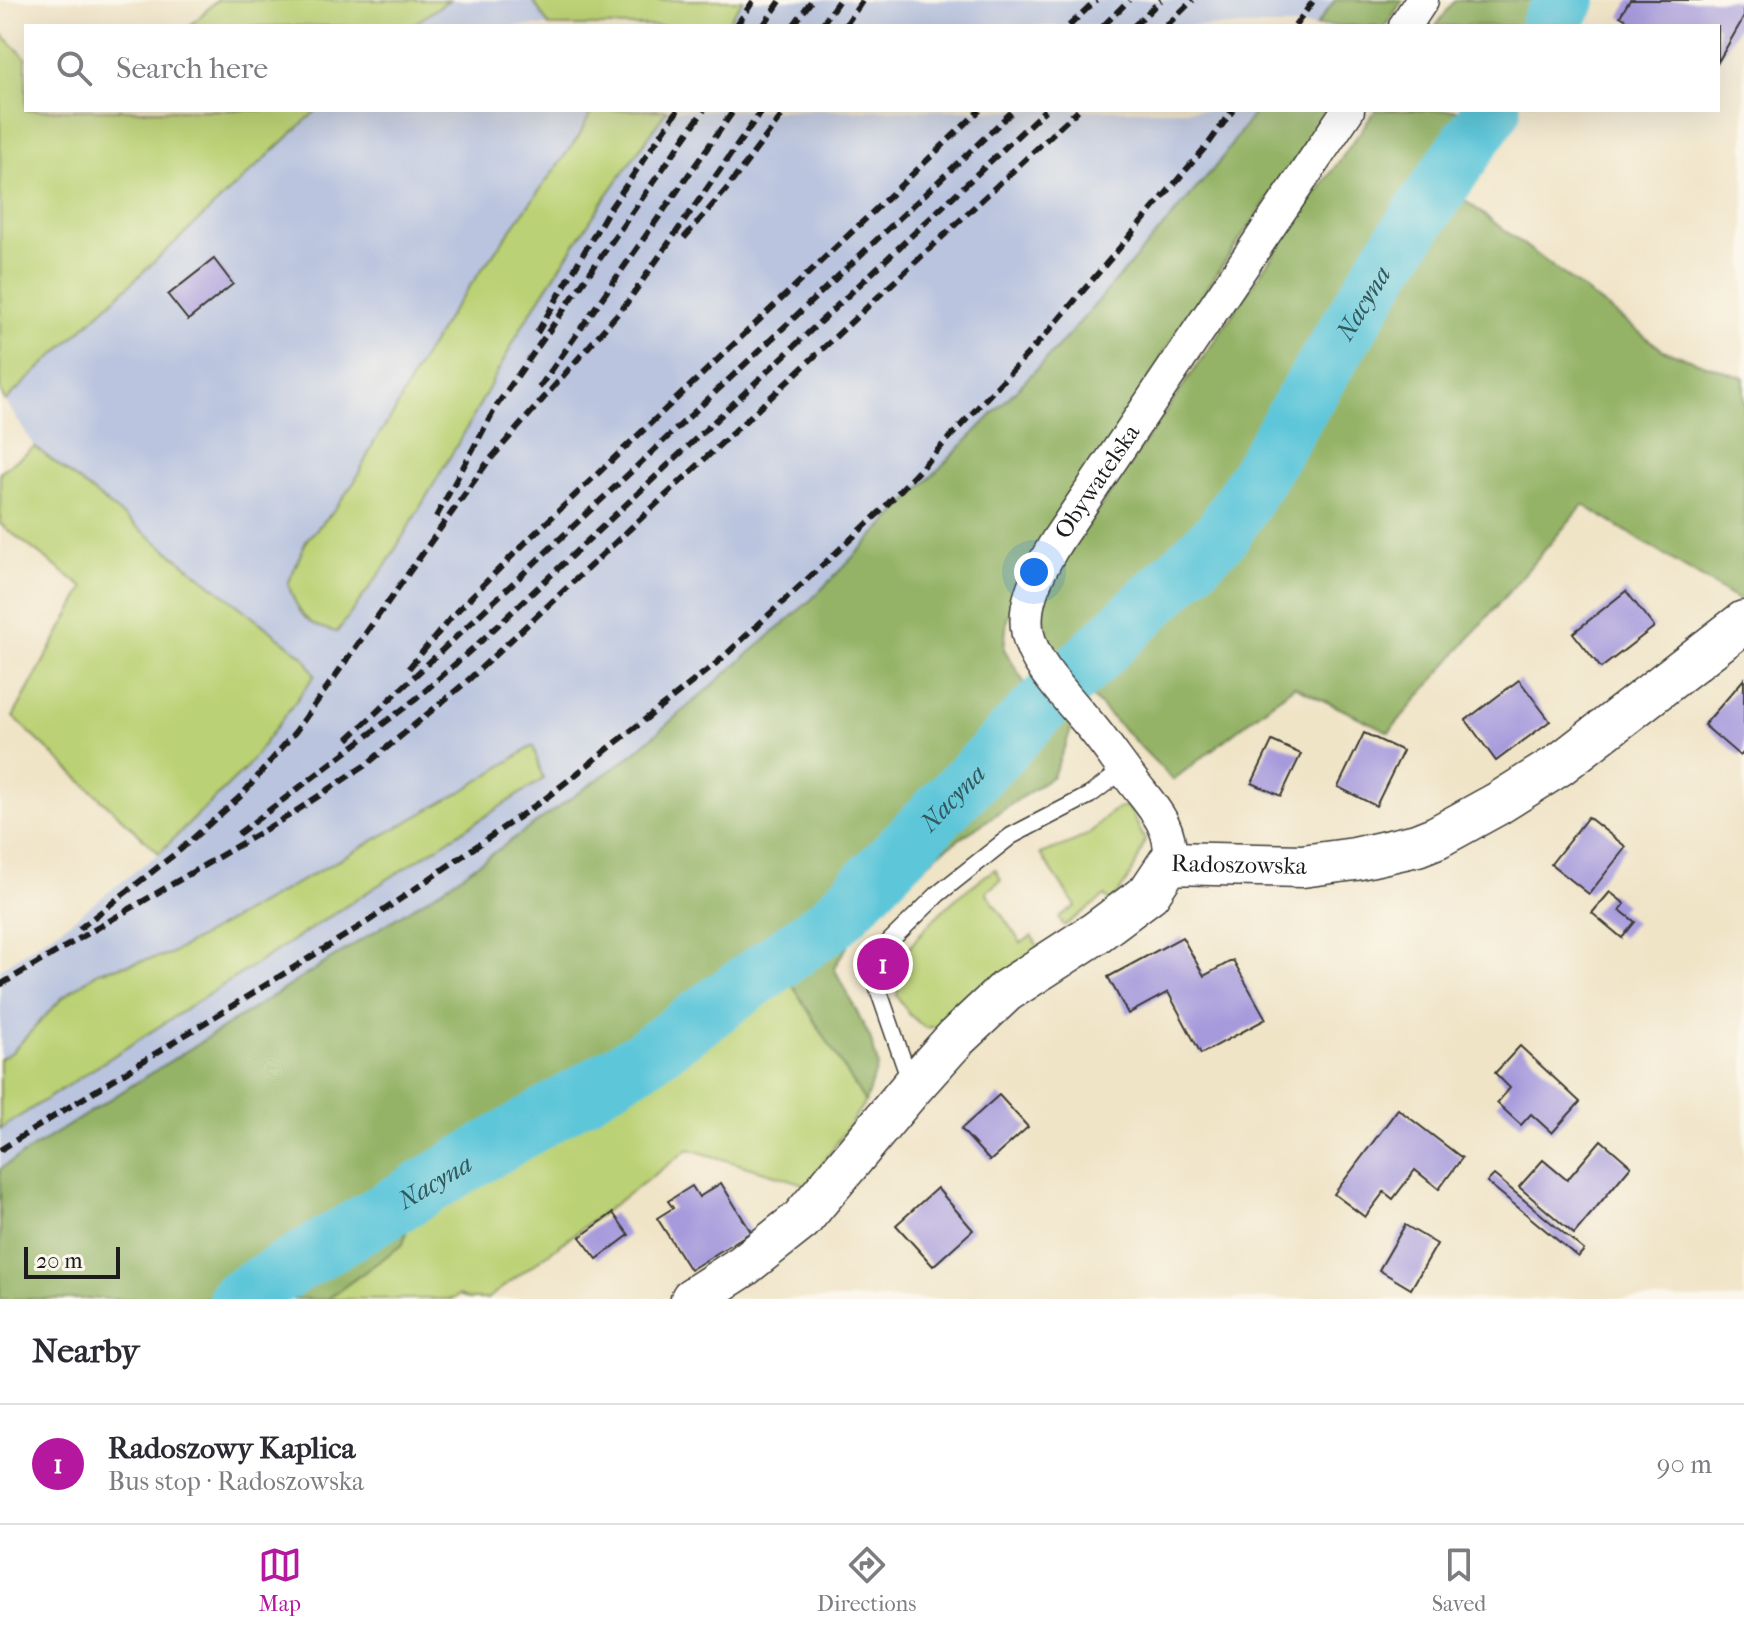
<!DOCTYPE html>
<meta charset="utf-8">
<style>
:root{--surface:#fff;--page:#f2f2f3;--text:#2b2b33;--muted:#7c7c81;--line:#e1e1e2;--accent:#b5179e}
body{margin:0;font-family:"IM FELL French Canon",serif;background:var(--page);color:var(--text)}
.scale{position:absolute;left:24px;bottom:20px;width:96px;box-sizing:border-box;padding-left:8px;border:4px solid #1c1c1c;border-top:0;font-size:22px;line-height:28px;white-space:nowrap;color:#1c1c1c;-webkit-text-stroke:6px #fbf7ec;paint-order:stroke}
.you{position:absolute;left:1034px;top:572px;width:28px;height:28px;margin:-20px;border:6px solid #fff;border-radius:50%;background:#1a73e8;box-shadow:0 0 0 12px #1a73e833}
.badge{display:grid;place-items:center;width:52px;height:52px;border-radius:50%;background:var(--accent);color:#fff;font-size:26px;font-weight:700}
.pin{position:absolute;translate:-50% -50%;border:4px solid #fff;box-shadow:0 2px 8px #0006}
.list{margin:0;padding:0;list-style:none}
h2{display:flex;justify-content:space-between;align-items:center;height:104px;margin:0;padding:0 32px;font-size:34px}
h2 small{font-size:26px;font-weight:400;color:var(--muted)}
.list li{display:grid;grid-template-columns:52px 1fr auto;gap:24px;align-items:center;box-sizing:border-box;height:120px;padding:0 32px;border-top:2px solid var(--line)}
.list b{display:block;font-size:30px;white-space:nowrap}
.list p{margin:0;font-size:26px;white-space:nowrap;color:var(--muted)}
.list em{font-size:26px;font-style:normal;color:var(--muted)}
.icon{flex:none;width:44px;height:44px;fill:none;stroke:currentColor;stroke-width:2;stroke-linecap:round;stroke-linejoin:round}
.map{position:relative;flex:none;width:1744px;height:1299px;overflow:hidden}
.search{position:absolute;background:var(--surface);box-shadow:0 8px 32px #0002;left:24px;right:24px;top:24px;height:88px;display:flex;align-items:center;gap:20px;box-sizing:border-box;padding:0 28px;border-radius:0px;color:var(--muted);font-size:30px}
.sheet{height:224px;background:var(--surface)}
nav{display:flex;justify-content:space-around;align-items:center;box-sizing:border-box;height:112px;border-top:2px solid var(--line);background:var(--surface);font-size:22px;color:var(--muted)}
nav a{display:grid;justify-items:center;gap:4px}
nav .on{color:var(--accent)}
.map>svg:first-child{display:block}
.industrial{fill:#bac4de}
.green{fill:#bbd175;stroke:#6c7648;stroke-width:2}
.forest{fill:#94b366;stroke:#586841;stroke-width:2}
.lines{fill:none;stroke-linecap:round;stroke-linejoin:round}
.river{stroke:#5dc6d9;stroke-width:58}
.building{fill:#a69adc}
.service-casing{stroke:#3c3a36;stroke-width:19}
.minor-casing{stroke:#3c3a36;stroke-width:35}
.tertiary-casing{stroke:#3c3a36;stroke-width:45}
.service{stroke:#fff;stroke-width:16}
.minor{stroke:#fff;stroke-width:32}
.tertiary{stroke:#fff;stroke-width:42}
.rail{stroke:#1c1c1c;stroke-width:6;stroke-dasharray:12 6;stroke-linecap:butt}
.labels{text-anchor:middle;stroke-width:6;stroke-linejoin:round;paint-order:stroke}
.street-label{font-size:24px;fill:#1c1c1c;stroke:#fbf7ec}
.water-label{font-size:26px;font-style:italic;fill:#33585e;stroke:#fbf7ec}
</style>
<div class="map">
<svg width="1744" height="1299" viewBox="0 0 1744 1299">
<rect width="100%" height="100%" fill="#fbf7ec"/>
<filter id="ink" filterUnits="userSpaceOnUse"><feTurbulence type="fractalNoise" baseFrequency=".0125" numOctaves="2"/><feDisplacementMap in="SourceGraphic" scale="16" xChannelSelector="R" yChannelSelector="G"/><feConvolveMatrix kernelMatrix="1 2 1 2 8 2 1 2 1" color-interpolation-filters="sRGB"/></filter>
<filter id="wash" filterUnits="userSpaceOnUse"><feTurbulence type="fractalNoise" baseFrequency=".006" numOctaves="4" result="noise"/><feDisplacementMap in="SourceGraphic" scale="32" xChannelSelector="R" yChannelSelector="G"/><feGaussianBlur stdDeviation="1.8" result="paint"/><feColorMatrix in="noise" values="0 0 0 0 0 0 0 0 0 0 0 0 0 0 0 0 0 1.4 0 .05"/><feComposite in="paint" operator="in"/></filter>
<g filter="url(#wash)">
<rect width="100%" height="100%" fill="#f0e4c7"/>
<g class="industrial">
<path d="M449,0h886l-19,26h-905z"/>
<path d="M317,110h939l-39,55 -157,180 -248,254 -178,155 -189,133 -445,282v-40l543,-350 -11,-33 -66,43 -296,165 -72,18 -86,80 -12,7v-90l71,-48 88,-68 145,-196 -269,-210 -30,-46z"/>
</g>
<g class="green">
<path d="M217,0h232l-38,26h-221z"/>
<path d="M533,0h210l-18,26h-176z"/>
<path d="M0,32l26,26v52h291l-312,291 -5,-11z"/>
<path d="M592,110h75l-64,91 -79,122 -57,105 -81,137 -49,67c-33,-7 -38,-18 -49,-48l19,-45 23,-24 25,-34 19,-39 20,-29 23,-45 34,-56 128,-176z"/>
<path d="M35,447l269,210 11,18 -70,94 -86,84 -146,-136 71,-129 -84,-64v-52z"/>
<path d="M533,746l10,33 -543,350v-70l12,-7 50,-54 36,-26 72,-18 296,-165z"/>
<path d="M1128,806l17,34c-8,25 -17,44 -35,62l-5,-6 -41,30 -5,-8 17,-12 -36,-52c16,-6 34,-11 48,-20 17,-12 17,-24 40,-28z"/>
<path d="M995,869l6,11 -15,12 35,51 11,-7 7,13 -96,77 -18,2 -16,-14 -12,-18c2,-16 3,-35 13,-49 22,-31 53,-56 85,-78z"/>
<path d="M783,970l82,132 -57,83 -119,-36 -202,150h-18l-10,-4 -6,4h-126l76,-55 9,-33 231,-135z"/>
</g>
<g class="forest">
<path d="M1335,0h68l-18,26h-69z"/>
<path d="M1455,0h93l-18,26h-94z"/>
<path d="M1256,110h72l-160,236 -161,273 -3,30 31,51 -208,216 -500,319 -106,64h-221v-130l445,-282 183,-129 184,-159 248,-254 157,-180z"/>
<path d="M1376,110h96l-144,207 -112,203 -151,146 -18,-31 -9,-37 265,-387z"/>
<path d="M1450,189l213,161 81,28v218l-6,4 -155,-95 -194,227 -95,-46 -121,94 -93,-95 149,-148 159,-261z"/>
<path d="M1056,708l17,17 -20,51 -114,77 -83,79 -22,36 36,69 8,28 -13,37 -82,-132 50,-42z"/>
<path d="M412,1211l-9,33 -76,55h-62z"/>
</g>
<g class="lines">
<g class="river">
<path d="M1549,26l18,-26"/>
<path id="s1" d="M237,1299l410,-243 185,-134 202,-208 189,-181 162,-266 107,-157"/>
</g>
</g>
<g id="blocks">
<g class="building">
<path d="M1630,0h114v17l-26,45v-36h-81l-17,-10z"/>
<path d="M214,259l19,25 -45,36 -20,-25z"/>
<path d="M1626,591l28,36 -53,41 -28,-35z"/>
<path d="M1744,679v73l-4,4 -36,-31z"/>
<path d="M1519,680l31,41 -54,40 -30,-41z"/>
<path d="M1364,733l39,18 -27,55 -38,-19z"/>
<path d="M1272,741l29,13 -20,42 -29,-13z"/>
<path d="M1588,817l38,30 -37,47 -38,-30z"/>
<path d="M1610,892l15,12 -5,6 15,12 -13,16 -30,-25z"/>
<path d="M1182,937l22,39 29,-16 33,59 -65,35 -33,-62 -40,22 -20,-37z"/>
<path d="M1520,1046l60,56 -28,31 -21,-19 -10,11 -24,-22 13,-15 -15,-15z"/>
<path d="M999,1095l29,32 -38,34 -29,-32z"/>
<path d="M1398,1109l64,49 -23,31 -24,-19 -22,29 -9,-7 -19,25 -31,-23z"/>
<path d="M1601,1140l30,26 -57,68 -55,-47 24,-27 24,20z"/>
<path d="M1494,1175l90,75 -6,7 -91,-75z"/>
<path d="M721,1183l30,49 -61,38 -33,-52 16,-10 -5,-7 24,-15 7,11z"/>
<path d="M937,1188l36,42 -40,36 -37,-41z"/>
<path d="M613,1213l16,22 -32,24 -17,-22z"/>
<path d="M1405,1225l32,19 -26,45 -32,-19z"/>
</g>
</g>
</g>
<g filter="url(#ink)">
<use href="#blocks" fill-opacity="0" stroke="#3c3a36" stroke-width="2"/>
<g class="lines">
<defs>
<path id="service" d="M911,1084l-34,-98 13,-45 48,-47 73,-58 79,-41 33,-25"/>
<g id="minor">
<path d="M1405,26l17,-26"/>
<path id="s2" d="M1169,863c5,-32 -12,-51 -31,-75 -17,-21 -31,-43 -48,-63 -63,-74 -89,-94 -32,-186l290,-429"/>
</g>
<g id="tertiary">
<path id="s3" d="M692,1299l51,-33 58,-46 111,-133 44,-49 50,-47 88,-57 55,-41 20,-30 133,3 53,-7 62,-14 20,-8 60,-33 62,-39 185,-143"/>
</g>
</defs>
<use href="#service" class="service-casing"/>
<use href="#minor" class="minor-casing"/>
<use href="#tertiary" class="tertiary-casing"/>
<use href="#service" class="service"/>
<use href="#minor" class="minor"/>
<use href="#tertiary" class="tertiary"/>
<g class="rail">
<path d="M736,26l18,-26"/>
<path d="M763,26l18,-26"/>
<path d="M793,26l19,-26"/>
<path d="M821,26l18,-26"/>
<path d="M845,26l18,-26"/>
<path d="M1069,26l27,-26"/>
<path d="M1103,26l26,-26"/>
<path d="M1134,26l27,-26"/>
<path d="M1166,26l27,-26"/>
<path d="M1295,26l19,-26"/>
<path d="M684,238l41,-47 61,-81"/>
<path d="M537,333l70,-120 71,-103"/>
<path d="M539,388l195,-278"/>
<path d="M436,517l61,-112 207,-295"/>
<path d="M409,668l45,-54 75,-75 451,-429"/>
<path d="M348,739l666,-629"/>
<path d="M238,834l178,-135 64,-57 565,-532"/>
<path d="M79,929l101,-79 62,-55 54,-64 191,-268 139,-159 136,-194"/>
<path d="M0,985l290,-170 77,-51 98,-81 613,-573"/>
<path d="M0,1150l367,-228 179,-124 173,-137 162,-150 167,-179 161,-189 24,-33"/>
</g>
</g>
</g>
<g class="labels">
<g class="street-label">
<text dy="8" stroke="none"><textPath href="#s2" startOffset="446">Obywatelska</textPath></text>
<text dy="8" stroke="none"><textPath href="#s3" startOffset="722">Radoszowska</textPath></text>
</g>
<g class="water-label">
<text dy="9" stroke="none"><textPath href="#s1" startOffset="1526">Nacyna</textPath></text>
<text dy="9" stroke="none"><textPath href="#s1" startOffset="878">Nacyna</textPath></text>
<text dy="9" stroke="none"><textPath href="#s1" startOffset="230">Nacyna</textPath></text>
</g>
</g>
</svg>
<div class="scale">20 m</div>
<div class="you"></div>
<div class="pin badge" style="left:883px;top:964px">1</div>
<div class="search"><svg class="icon" aria-label="search" viewBox="0 0 24 24"><circle cx="10" cy="10" r="6"/><path d="M15 15l6 6"/></svg>Search here</div>
</div>
<section class="sheet">
<h2>Nearby<small></small></h2>
<ul class="list">
<li><span class="badge">1</span><div><b>Radoszowy Kaplica</b><p>Bus stop · Radoszowska</p></div><em>90 m</em></li>
</ul>
</section>
<nav>
<a class="on"><svg class="icon" aria-label="map" viewBox="0 0 24 24"><path d="M3 6l6-2 6 2 6-2v14l-6 2-6-2-6 2zM9 4v14M15 6v14"/></svg>Map</a>
<a><svg class="icon" aria-label="directions" viewBox="0 0 24 24"><path d="M12 3l9 9-9 9-9-9zM9 14v-3h6M13 9l2 2-2 2"/></svg>Directions</a>
<a><svg class="icon" aria-label="saved" viewBox="0 0 24 24"><path d="M7 4h10v16l-5-4-5 4z"/></svg>Saved</a>
</nav>
